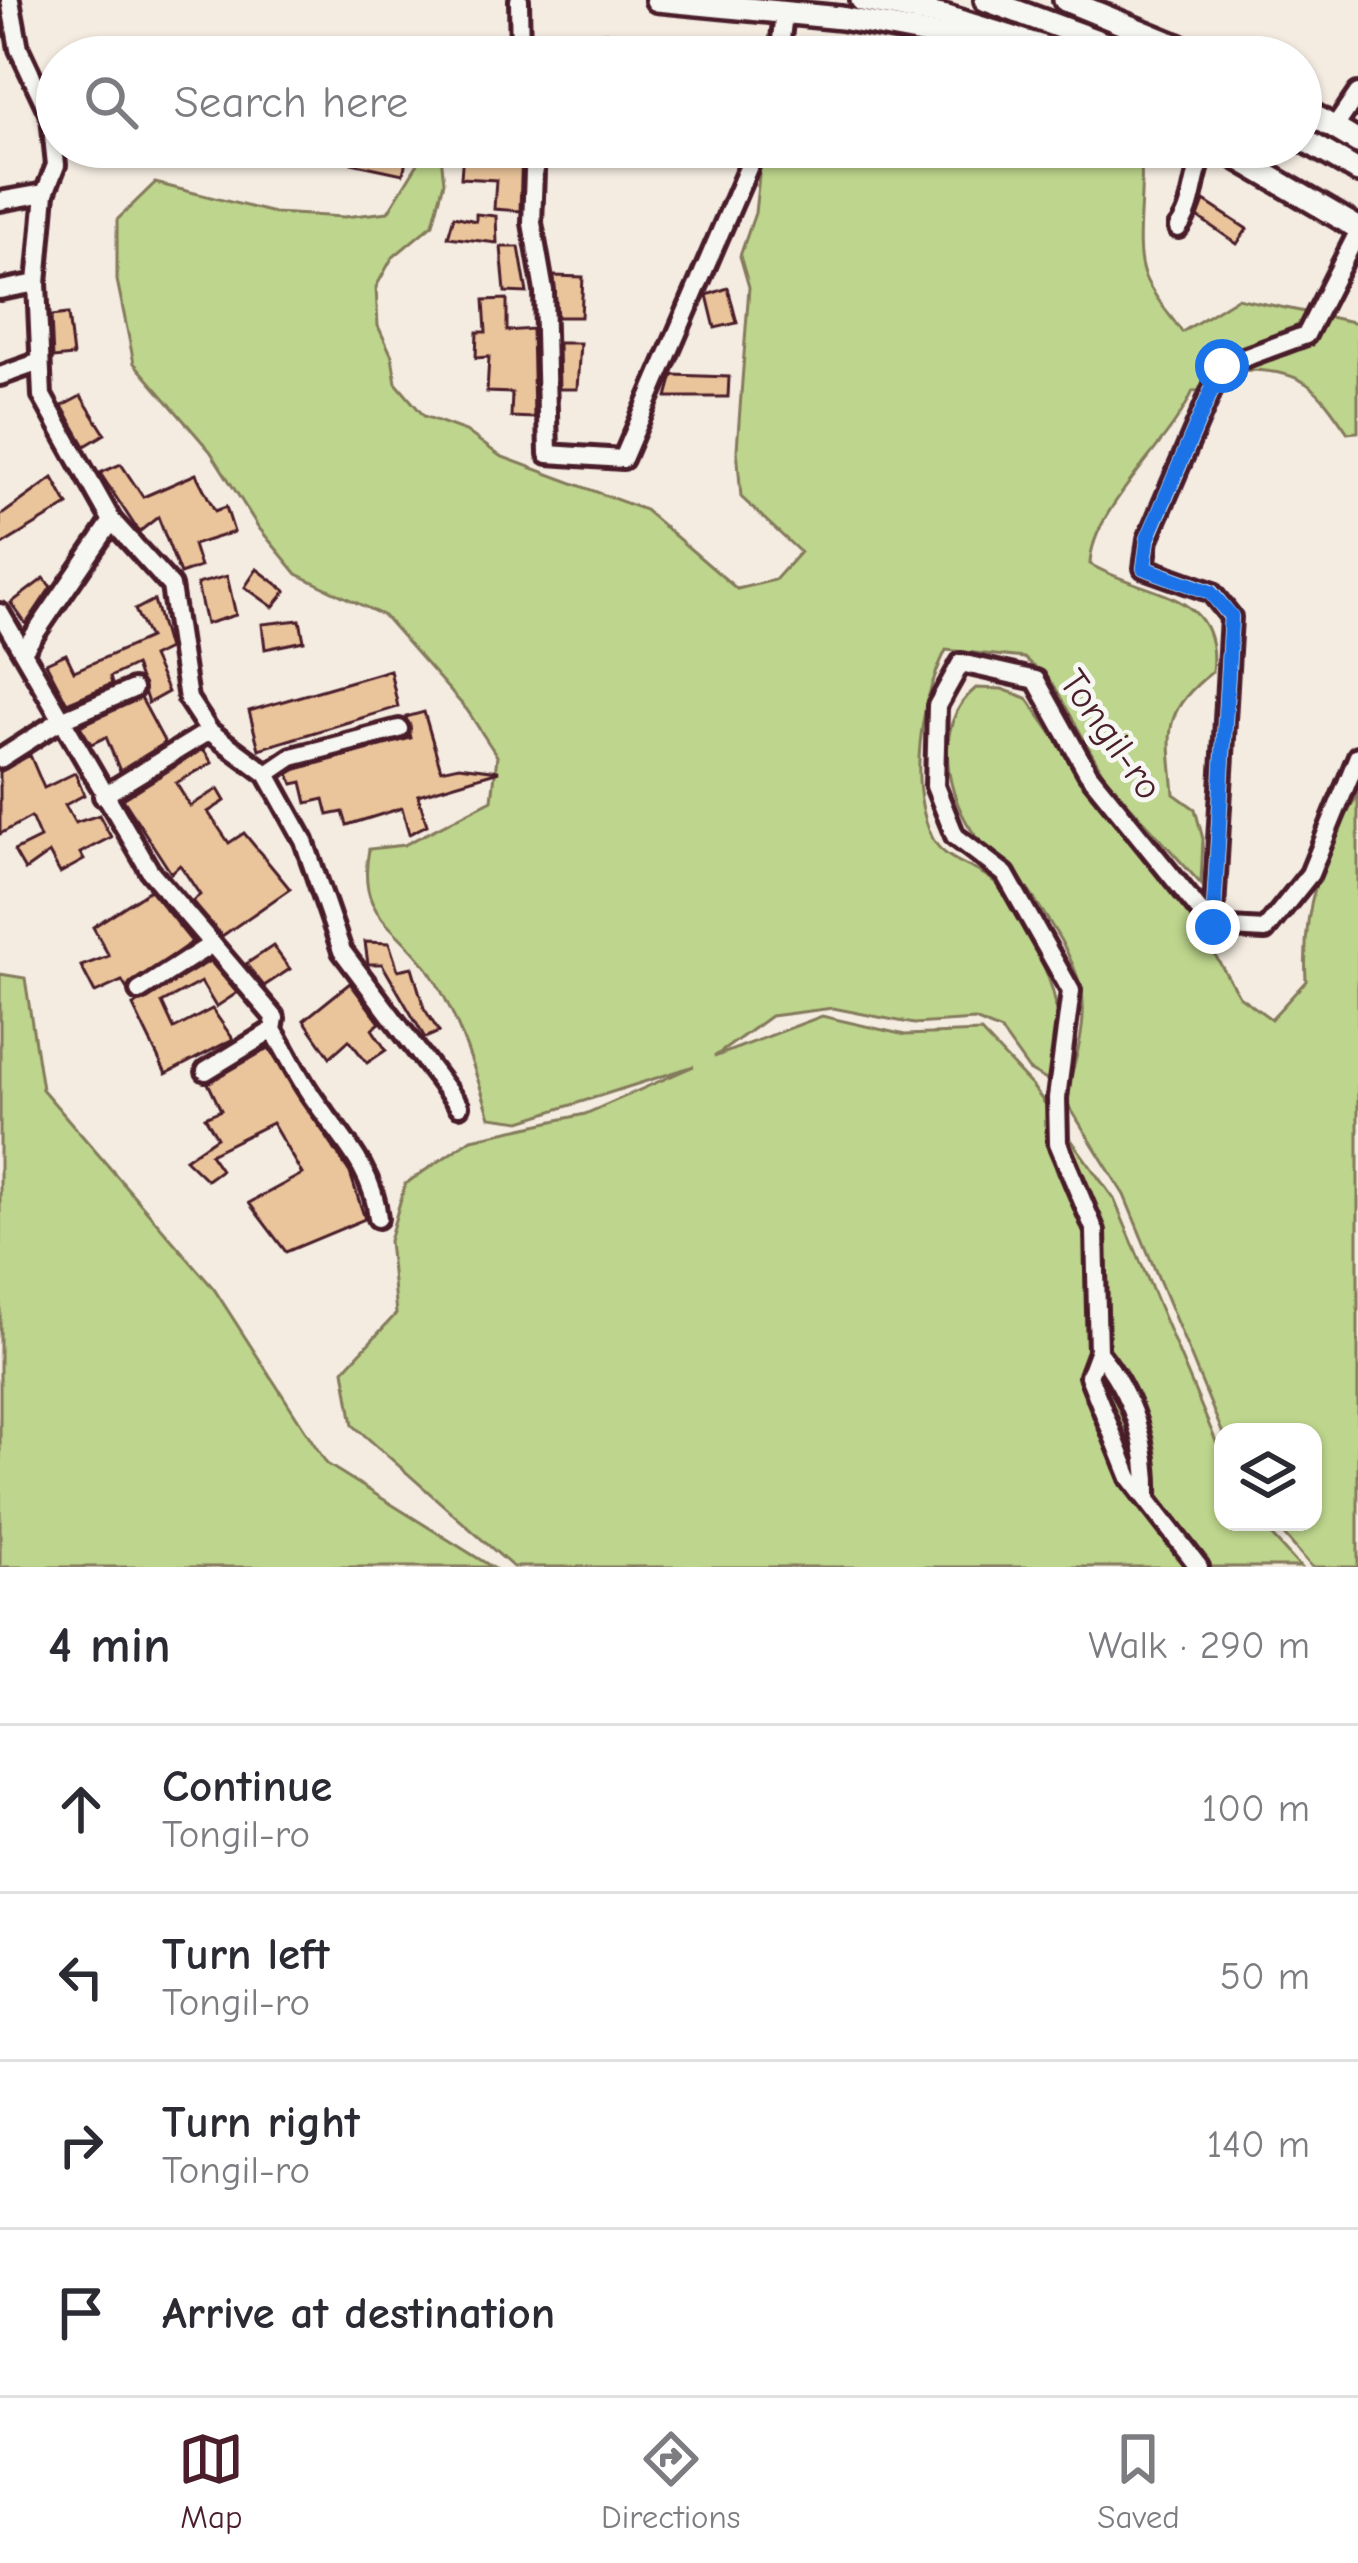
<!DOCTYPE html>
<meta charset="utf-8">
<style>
:root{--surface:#fff;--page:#f2f2f3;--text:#2b2b33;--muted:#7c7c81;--line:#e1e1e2;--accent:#4a1f2b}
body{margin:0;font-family:"Comic Neue",sans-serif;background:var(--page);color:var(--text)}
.controls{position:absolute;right:36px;bottom:36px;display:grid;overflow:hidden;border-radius:24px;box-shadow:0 3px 9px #0004}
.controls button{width:108px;height:108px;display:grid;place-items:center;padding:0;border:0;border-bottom:3px solid var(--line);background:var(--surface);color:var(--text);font:60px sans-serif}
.stop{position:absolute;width:36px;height:36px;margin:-27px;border:9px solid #1a73e8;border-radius:50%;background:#fff}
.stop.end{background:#1a73e8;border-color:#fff;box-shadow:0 3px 12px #0008}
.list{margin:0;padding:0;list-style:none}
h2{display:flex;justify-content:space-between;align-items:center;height:156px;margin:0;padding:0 48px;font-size:51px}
h2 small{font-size:39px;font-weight:400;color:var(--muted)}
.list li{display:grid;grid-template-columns:78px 1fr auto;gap:36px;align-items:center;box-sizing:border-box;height:168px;padding:0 48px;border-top:3px solid var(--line)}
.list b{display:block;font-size:45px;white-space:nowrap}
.list p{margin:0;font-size:39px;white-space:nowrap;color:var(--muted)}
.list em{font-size:39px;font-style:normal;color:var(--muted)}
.icon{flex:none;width:66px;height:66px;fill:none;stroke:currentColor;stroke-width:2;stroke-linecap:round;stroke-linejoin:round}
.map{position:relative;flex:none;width:1358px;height:1567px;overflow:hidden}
.search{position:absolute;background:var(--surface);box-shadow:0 3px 9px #0004;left:36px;right:36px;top:36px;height:132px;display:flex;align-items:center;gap:30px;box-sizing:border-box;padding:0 42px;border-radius:66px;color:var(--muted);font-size:45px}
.sheet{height:828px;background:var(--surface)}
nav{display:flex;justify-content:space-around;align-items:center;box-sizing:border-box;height:168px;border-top:3px solid var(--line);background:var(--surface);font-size:33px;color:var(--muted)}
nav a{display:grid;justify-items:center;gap:6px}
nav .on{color:var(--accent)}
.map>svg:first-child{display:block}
.green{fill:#bdd58c;stroke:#847a5c;stroke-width:3}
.building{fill:#eac49b;stroke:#4a1f2b;stroke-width:3}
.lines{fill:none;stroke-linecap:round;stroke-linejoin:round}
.minor-casing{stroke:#4a1f2b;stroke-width:26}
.major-casing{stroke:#4a1f2b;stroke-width:30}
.minor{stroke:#f6f6f2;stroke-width:16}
.major{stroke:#f6f6f2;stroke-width:21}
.route{stroke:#1a73e8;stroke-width:15}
.labels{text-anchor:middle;stroke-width:10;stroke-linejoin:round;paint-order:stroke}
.street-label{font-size:39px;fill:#4a1f2b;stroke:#f6f6f2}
</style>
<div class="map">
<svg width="1358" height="1567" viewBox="0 0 1358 1567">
<rect width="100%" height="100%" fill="#f4ece1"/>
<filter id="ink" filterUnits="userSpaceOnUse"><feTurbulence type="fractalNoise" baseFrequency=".00833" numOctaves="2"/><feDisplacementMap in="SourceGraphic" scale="24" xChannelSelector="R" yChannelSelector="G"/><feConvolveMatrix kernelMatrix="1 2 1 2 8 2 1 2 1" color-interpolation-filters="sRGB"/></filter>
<g filter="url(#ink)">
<g class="green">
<path d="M420,147h20l4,35 -11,42 -41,34 -16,29 2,39 14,30 4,27 28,33 42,15 34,25 145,54 92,79 38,-9 25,-28 -59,-55 -4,-48 12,-162 -9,-31 15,-43 7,-66h350l29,16c3,33 -8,88 4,114 8,19 25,38 37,55l55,-34 121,25v109l-10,1c-33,-48 -43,-62 -103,-63l-21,20 -31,1c-23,54 -101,117 -103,173 55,33 132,25 122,108 -52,42 -43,59 -38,122l21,15 8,30 -2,45 -95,-105 -53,-95 -29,-26 -78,-8c-25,51 -39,132 -14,187 11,24 40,28 59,42 25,19 63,99 65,130 1,24 -4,50 -6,73l-21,-12 -28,-39 -26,-11 -61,4 -81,-16 -62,8 -57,41 108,-41 83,19 76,-3 52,55 81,112 109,259v64h36l41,45h-787l-160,-142 -9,-55 52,-56 -7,-73 16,-57 67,-45 113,-25 109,-48 -173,55 -31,-4c-15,-47 -34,-108 -63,-149 -33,-46 -71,-51 -58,-119l35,-4 88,-45 5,-44 -30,-46 -83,-94 -87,-42 -38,-46 -49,-77 -76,-88 -17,-83v-60l38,-37 119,30 70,4 44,-5 29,-47z"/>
<path d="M976,688l26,1 25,9 84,120 86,106 42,72 32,23 35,-38c-4,-79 14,-119 52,-187v773h-46l-39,-45h40v-90l-90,2 -99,-239 -60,-97c10,-30 25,-77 17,-109 -9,-37 -36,-74 -57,-105 -12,-17 -33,-28 -46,-45 -33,-41 -47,-115 -2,-151z"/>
<path d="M0,974l25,4 17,111 172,200 113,175 165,103h-492z"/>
</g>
<g class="building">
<path d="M606,32l3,25h-29l-6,-13 -41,5 -1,-12z"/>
<path d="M505,39l2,18h-65v-15z"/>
<path d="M248,42l164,2 -1,13h-163z"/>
<path d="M355,147h54l-6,27 -51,-11z"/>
<path d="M498,147h24l-2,64 -26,-2 2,-29 -35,-2 2,-27 35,3z"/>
<path d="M1204,201l43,28 -10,15 -39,-27z"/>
<path d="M476,214l20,2 1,27 -49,-6 6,-21 22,5z"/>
<path d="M501,247h18l8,46 -22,-1z"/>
<path d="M554,276l29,1 -2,40h-24z"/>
<path d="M728,288l9,35 -22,5 -8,-33z"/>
<path d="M507,299v32l25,-2 2,89 -23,-1 1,-24 -25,-1 2,-35 -13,1 1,-26h9l-2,-32z"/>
<path d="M68,314l5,42 -20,2 -2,-42z"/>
<path d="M558,343h22l-3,46h-18z"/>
<path d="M673,375l56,2 -1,20h-61z"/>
<path d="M81,396l24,38 -20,12 -23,-40z"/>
<path d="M121,464l22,33 53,-23 19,37 11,-4 8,25 -41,13 7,22 -20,7 -22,-57 -19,15 -39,-59z"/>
<path d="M53,478l15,27 -68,41v-30z"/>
<path d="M257,569l29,22 -13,16 -28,-20z"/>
<path d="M227,576l9,39 -30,9 -9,-40z"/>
<path d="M44,578l7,9 -25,37 -15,-21z"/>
<path d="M154,600l14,49 -16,8 16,35 -20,11 -13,-38 -25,12 2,7 -45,19 -21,-40 20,-9 8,17 75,-33 -14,-28z"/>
<path d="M300,620l4,21 -39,8 -3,-25z"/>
<path d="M390,670l8,37 -139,42 -10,-38z"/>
<path d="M141,698l24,45 -45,28 -14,-34 -15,7 -11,-18z"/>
<path d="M424,712l17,58 18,-4 40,5 -81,24 9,30 -18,9 -7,-26 -55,17 -4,-13 -15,3 -4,-16 -17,4 -5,-21 -9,2 -4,-10 8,-5 114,-31 -5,-21z"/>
<path d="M203,749l9,14 -36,20 14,23 28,-17 7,12 -17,11 21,31 15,-10 46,56 -68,47 -30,-35 8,-6 -20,-30 -9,8 -48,-74z"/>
<path d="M30,755l14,33 31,-15 9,22 -19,10 10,18 24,-8 12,22 -31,16 4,7 -24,13 -11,-20 -24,17 -11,-19 26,-13 -9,-21 -31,17v-62z"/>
<path d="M150,890l42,52 -65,47 -5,-8 -27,12 -14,-27 28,-10 -16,-29z"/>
<path d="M365,942l24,1 9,27 14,-3 12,41 15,24 -14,6 -43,-74h-14z"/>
<path d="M273,946l17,23 -26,17 -18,-22z"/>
<path d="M210,961l27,32 -21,14 -15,-25 -39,21 12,26 38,-20 21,30 -67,35 -33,-68z"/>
<path d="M350,983l30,40 -8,6 14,21 -19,13 -18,-23 -19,17 -26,-37z"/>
<path d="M269,1048l81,125 15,46 -79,33 -37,-49 53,-29 -30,-51 -62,31 11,16 -14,10 -22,-21 32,-22 -12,-20 16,-7 -13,-27z"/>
</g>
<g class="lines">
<defs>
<g id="minor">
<path d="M10,0l9,49 32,68 5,48 -11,28 -8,90 5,113 70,125 59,65 17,113 21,32 58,43 37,67 38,110 117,155"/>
<path d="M519,0l1,57"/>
<path d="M779,57l5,-44"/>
<path d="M1335,127l23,-34"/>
<path d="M535,147l-3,76 12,68 4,163 75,5 134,-312"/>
<path d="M0,201l45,-8"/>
<path d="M1178,228c18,-22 13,-56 30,-81"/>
<path d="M0,290l37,-7"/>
<path d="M0,376l37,-13"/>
<path d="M0,613l150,258 125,147 -2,12c13,21 24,45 38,65 27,40 62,72 67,123"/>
<path d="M24,650l88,-129"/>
<path d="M0,759l61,-39 72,-31"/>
<path d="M267,774l25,-17 107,-28"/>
<path d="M103,796l106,-65"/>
<path d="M1213,927l18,-310 -20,-25 -67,-24 4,-29 74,-173 84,-31 52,-103"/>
<path d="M139,991l73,-47"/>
<path d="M206,1071l67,-41"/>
<path d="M1098,1352c34,41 51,94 49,146"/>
<path d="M1199,1567l-69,-89 -41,-102 9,-24 -3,-121 -37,-88 -1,-45 14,-107 -66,-117 -50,-38 -20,-50 2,-80 24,-43 75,17 52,93 125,154 52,3 45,-56 48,-118"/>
</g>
<g id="major">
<path d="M657,0l184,18 108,20 66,19"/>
<path d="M862,0l85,17 128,40"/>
<path d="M986,0l155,57"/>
<path d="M1065,0l139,57"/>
<path d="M1301,108l57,34"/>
<path d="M1301,138l57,33"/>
<path d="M1219,147l139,81"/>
</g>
</defs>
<use href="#minor" class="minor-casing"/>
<use href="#major" class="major-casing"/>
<use href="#minor" class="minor"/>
<use href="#major" class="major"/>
</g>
</g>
<g class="lines" filter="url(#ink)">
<path class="route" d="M1213,927l18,-311 -21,-24 -66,-24 4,-30 74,-172"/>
</g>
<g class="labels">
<g class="street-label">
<text transform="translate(1112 734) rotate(55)" y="14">Tongil-ro</text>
</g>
</g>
</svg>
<div class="controls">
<button><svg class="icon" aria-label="layers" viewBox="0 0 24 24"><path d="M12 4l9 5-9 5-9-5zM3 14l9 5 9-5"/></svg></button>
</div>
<div class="stop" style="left:1222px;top:366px"></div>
<div class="stop end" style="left:1213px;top:927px"></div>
<div class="search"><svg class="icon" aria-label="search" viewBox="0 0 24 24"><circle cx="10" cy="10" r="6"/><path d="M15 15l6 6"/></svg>Search here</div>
</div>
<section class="sheet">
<h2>4 min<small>Walk · 290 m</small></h2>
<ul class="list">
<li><svg class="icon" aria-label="ahead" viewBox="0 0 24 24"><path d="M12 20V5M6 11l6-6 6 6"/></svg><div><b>Continue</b><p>Tongil-ro</p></div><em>100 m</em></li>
<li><svg class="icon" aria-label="left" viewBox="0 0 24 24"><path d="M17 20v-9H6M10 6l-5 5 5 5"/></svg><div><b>Turn left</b><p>Tongil-ro</p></div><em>50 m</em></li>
<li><svg class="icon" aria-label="right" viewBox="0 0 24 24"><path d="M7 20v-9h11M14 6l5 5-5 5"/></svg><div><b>Turn right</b><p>Tongil-ro</p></div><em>140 m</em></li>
<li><svg class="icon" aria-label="arrive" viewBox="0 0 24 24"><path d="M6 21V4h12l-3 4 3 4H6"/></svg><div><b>Arrive at destination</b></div></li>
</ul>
</section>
<nav>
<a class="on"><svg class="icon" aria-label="map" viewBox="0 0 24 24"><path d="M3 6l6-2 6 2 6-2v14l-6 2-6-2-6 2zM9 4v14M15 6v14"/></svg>Map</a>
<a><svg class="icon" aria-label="directions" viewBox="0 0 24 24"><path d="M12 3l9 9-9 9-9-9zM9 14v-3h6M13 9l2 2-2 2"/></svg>Directions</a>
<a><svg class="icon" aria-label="saved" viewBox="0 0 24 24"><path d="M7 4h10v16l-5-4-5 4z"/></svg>Saved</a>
</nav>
